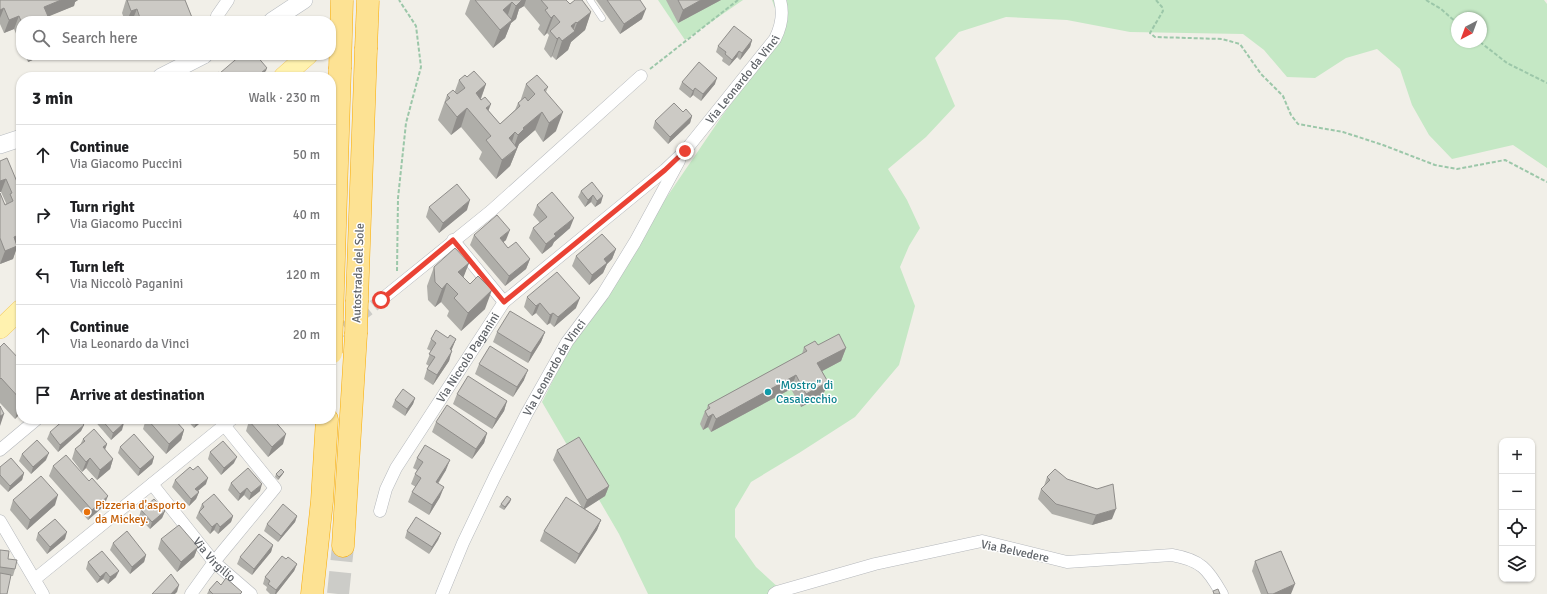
<!DOCTYPE html>
<meta charset="utf-8">
<style>
:root{--surface:#fff;--page:#f6f6f6;--text:#202124;--muted:#757577;--line:#e0e0e0}
body{margin:0;font-family:Signika,sans-serif;background:var(--page);color:var(--text)}
.controls{position:absolute;right:12px;bottom:12px;display:grid;overflow:hidden;border-radius:8px;box-shadow:0 1px 3px #0004}
.controls button{width:36px;height:36px;display:grid;place-items:center;padding:0;border:0;border-bottom:1px solid var(--line);background:var(--surface);color:var(--text);font:20px sans-serif}
.compass{position:absolute;left:1451px;top:12px;width:36px;height:36px;border-radius:50%;background:var(--surface);box-shadow:0 1px 3px #0004;rotate:221deg}
.stop{position:absolute;width:12px;height:12px;margin:-9px;border:3px solid #ea4335;border-radius:50%;background:#fff}
.stop.end{background:#ea4335;border-color:#fff;box-shadow:0 1px 4px #0008}
.list{margin:0;padding:0;list-style:none}
h2{display:flex;justify-content:space-between;align-items:center;height:52px;margin:0;padding:0 16px;font-size:17px}
h2 small{font-size:13px;font-weight:400;color:var(--muted)}
.list li{display:grid;grid-template-columns:26px 1fr auto;gap:12px;align-items:center;box-sizing:border-box;height:60px;padding:0 16px;border-top:1px solid var(--line)}
.list b{display:block;font-size:15px;white-space:nowrap}
.list p{margin:0;font-size:13px;white-space:nowrap;color:var(--muted)}
.list em{font-size:13px;font-style:normal;color:var(--muted)}
.icon{flex:none;width:22px;height:22px;fill:none;stroke:currentColor;stroke-width:2;stroke-linecap:round;stroke-linejoin:round}
.map{position:relative;flex:none;width:1547px;height:594px;overflow:hidden}
.search{position:absolute;background:var(--surface);box-shadow:0 1px 3px #0004;left:16px;top:16px;width:320px;height:44px;display:flex;align-items:center;gap:10px;box-sizing:border-box;padding:0 14px;border-radius:16px;color:var(--muted);font-size:15px}
.panel{position:absolute;background:var(--surface);box-shadow:0 1px 3px #0004;left:16px;top:72px;width:320px;height:352px;border-radius:16px}
.map>svg:first-child{display:block}
.green{fill:#c5e8c5;fill-rule:evenodd}
.lines{fill:none;stroke-linecap:round;stroke-linejoin:round}
.street-tunnel{stroke:#ccccc8;stroke-width:12;stroke-dasharray:12 6;stroke-linecap:butt}
.highway-tunnel{stroke:#ccccc8;stroke-width:22;stroke-dasharray:22 11;stroke-linecap:butt}
.lane-casing{stroke:#b5b8bc;stroke-width:7}
.street-casing{stroke:#b5b8bc;stroke-width:13}
.secondary-casing{stroke:#b6babf;stroke-width:18}
.primary-casing{stroke:#f2c960;stroke-width:20}
.highway-casing{stroke:#f9ab00;stroke-width:23}
.path{stroke:#9cc7a9;stroke-width:2;stroke-dasharray:4 2;stroke-linecap:butt}
.lane{stroke:#fff;stroke-width:6}
.street{stroke:#fff;stroke-width:12}
.secondary{stroke:#fff;stroke-width:17}
.primary{stroke:#fff2af;stroke-width:19}
.highway{stroke:#fde293;stroke-width:22}
.highway-bridge-casing{stroke:#f9ab00;stroke-width:23;stroke-linecap:butt}
.highway-bridge{stroke:#fde293;stroke-width:22}
.wall{fill:#afaea9}
.shaded-wall{fill:#8f8d8a}
.building{fill:#cccac5;stroke:#8f8d8a}
.route{stroke:#ea4335;stroke-width:5}
.culture-dot{fill:#0f9aa8;stroke:#fff;stroke-width:1.5}
.food-dot{fill:#e8710a;stroke:#fff;stroke-width:1.5}
.labels{text-anchor:middle;stroke-width:3;stroke-linejoin:round;paint-order:stroke}
.street-label{font-size:12px;fill:#5f6368;stroke:#fff}
.culture-label{font-size:12px;fill:#0d838f;stroke:#fff;text-anchor:start}
.food-label{font-size:12px;fill:#c56008;stroke:#fff;text-anchor:start}
</style>
<div class="map">
<svg width="1547" height="594" viewBox="0 0 1547 594">
<rect width="100%" height="100%" fill="#f1efe8"/>
<g class="green">
<path d="M658,0h85l-58,40z"/>
<path d="M772,0h772l3,4v164l-34,-23 -61,14 -23,-24 -17,-30 -12,-36 -23,-20 -31,9 -31,20 -28,-1 -23,-27 -21,-16 -113,-2 -63,-12 -61,-3 -47,15 -24,26 20,48 -29,31 -38,32 19,31 13,28 -11,18 -9,21 15,39 -16,59 -44,52 -56,36 -48,29 -16,27v28l21,30 24,22 -3,5h-129l-29,-60 -77,-132 43,-85 137,-201 55,-74 -1,-31zM1457,18h24v24h-24z"/>
</g>
<g class="lines">
<path class="street-tunnel" d="M331,339l50,-39"/>
<path class="highway-tunnel" d="M338,594l5,-48"/>
<defs>
<path id="lane" d="M590,0l12,18"/>
<g id="street">
<path d="M216,21l1,-5 11,-16"/>
<path d="M453,240l51,62"/>
<path d="M381,300l110,-89 150,-135"/>
<path d="M0,450l37,-31"/>
<path id="s1" d="M152,484l62,78 37,32"/>
<path id="s2" d="M380,511l6,-22 10,-21 108,-166 161,-132 20,-19 90,-112c6,-12 9,-25 5,-39"/>
<path d="M0,521l43,73"/>
<path d="M35,579l197,-160"/>
<path d="M191,594l23,-32 61,-74 -51,-63"/>
<path id="s3" d="M442,594l21,-51 32,-67 32,-63 40,-71 36,-48 32,-52 44,-81"/>
<path d="M774,594l3,-2 98,-28 107,-23 85,21 105,-7c29,5 36,14 50,39"/>
</g>
<g id="secondary">
<path d="M272,21l32,-21"/>
<path d="M161,77l43,-22"/>
<path d="M0,145l21,-7"/>
</g>
<g id="primary">
<path d="M283,77l25,-22"/>
<path d="M0,329l21,-20"/>
</g>
<g id="highway">
<path d="M357,300l9,-251"/>
<path d="M332,320l8,-251"/>
<path d="M343,546l13,-212"/>
<path d="M312,594l10,-93 5,-82"/>
</g>
</defs>
<use href="#lane" class="lane-casing"/>
<use href="#street" class="street-casing"/>
<use href="#secondary" class="secondary-casing"/>
<use href="#primary" class="primary-casing"/>
<use href="#highway" class="highway-casing"/>
<g class="path">
<path d="M1156,0l6,7 1,4 -13,22 5,4 67,2 18,5 21,30 22,22 8,19 7,9 45,8 40,13 52,20 22,4 48,-9 42,22"/>
<path d="M1426,0l15,9 16,14"/>
<path d="M1480,42l27,21 40,20"/>
<path d="M650,69l88,-69"/>
<path d="M397,271l1,-73 8,-75 15,-56 -5,-41 -17,-26"/>
</g>
<use href="#lane" class="lane"/>
<use href="#street" class="street"/>
<use href="#secondary" class="secondary"/>
<use href="#primary" class="primary"/>
<use href="#highway" class="highway"/>
<defs>
<g id="highway-bridge">
<path d="M366,49l2,-49"/>
<path d="M340,69l2,-69"/>
<path d="M356,334l1,-34"/>
<path d="M331,353l1,-33"/>
</g>
</defs>
<use href="#highway-bridge" class="highway-bridge-casing"/>
<use href="#highway-bridge" class="highway-bridge"/>
</g>
<g class="wall">
<path d="M0,0h78l-3,2 -1,4 -26,10 -27,5v24l-7,-16 -10,4 -4,-9z"/>
<path d="M126,0h59l8,20 -1,1h-67l-3,-8z"/>
<path d="M470,0h96l4,4 21,8 -6,18 -14,12 -3,8 -12,10 -4,-4 -1,2 -7,-9 5,-14 -2,-2 -3,3 -6,-7 2,-4 -16,-19 -5,3 -3,10 -5,4 -6,15 -12,10 -28,-34z"/>
<path d="M596,0h44l2,19 -22,15z"/>
<path d="M666,0h55l-43,23z"/>
<path d="M752,40l-2,7 -10,13 -3,-3 -8,9 -7,-5 1,-3 -7,-6 2,-6z"/>
<path d="M25,55h19l-16,7z"/>
<path d="M467,77l19,7 -5,15 7,11 12,14 15,-14 3,-7 2,-1 6,-18 22,3 -2,5 10,39 -13,11 -8,-12 -16,14 -9,22 -14,13 -17,-20 3,-7 -21,-25 -10,8 -13,-15 9,-25 8,-4 4,-11z"/>
<path d="M682,82l33,2 -14,17 -8,-6 -3,3 -11,-9z"/>
<path d="M683,112l9,4 -2,7 -22,21 -15,-16 2,-7z"/>
<path d="M0,161l20,28 -3,58 -4,12 -13,5v-71l5,12 1,-2 -5,-11z"/>
<path d="M592,182l9,21 -6,4 -4,-5 -6,5 -7,-10 3,-6z"/>
<path d="M537,205l33,23 -16,14 -2,4 -10,8 -13,-16 4,-10 7,-5 -7,-8z"/>
<path d="M429,207l38,3 -28,23 -13,-16z"/>
<path d="M474,235l32,5 -3,2 5,6 22,11 -4,10 -21,17 -35,-41z"/>
<path d="M21,249v12l-2,-5z"/>
<path d="M616,249l-4,10 -5,5 -4,9 -14,12 -17,-19 4,-10z"/>
<path d="M469,263l-6,14 22,32 -24,22 -14,-15 2,-5 -8,-9 -6,5 -7,-7 -1,-14 7,-19z"/>
<path d="M527,297l49,11 -22,19 -4,-4 -3,2 -11,-12 -4,3 -8,-9z"/>
<path d="M497,332h48l-4,10 -13,21 -35,-21z"/>
<path d="M448,338l8,1 -5,11 -2,11 -16,24 -9,-6 3,-10 2,-3 -3,-2 5,-13 -4,-2 4,-10z"/>
<path d="M21,339v20l-5,-6z"/>
<path d="M818,345l28,3 -5,13 -19,10 6,11 -5,13 -22,12 -10,-18 -80,43 -3,-5 -5,3 -3,-6 5,-13h1l2,-6 94,-51 2,-7z"/>
<path d="M0,347l21,14v52l-6,6 -15,-16z"/>
<path d="M479,364l45,16 -11,17 -38,-23z"/>
<path d="M457,394l50,7 -3,10 -12,18 -39,-25z"/>
<path d="M415,398l-2,6 -8,12 -13,-9 3,-7z"/>
<path d="M93,419h28l1,11 -11,10z"/>
<path d="M146,419h28l10,11 -3,10 -15,14 -23,-25z"/>
<path d="M186,419h19l-11,9z"/>
<path d="M249,421l34,23 -15,13 -22,-26z"/>
<path d="M436,422l51,11 -3,10 -12,16 -40,-27z"/>
<path d="M84,425l-3,6 -23,21 -11,-13 3,-7z"/>
<path d="M83,439l24,5 -2,6 8,9 -3,10 -13,11 -11,-12 -4,4 -10,-13 3,-10 5,-4z"/>
<path d="M120,447l34,10 -2,7 -14,12 -20,-23z"/>
<path d="M557,450l52,36 -4,10 -20,13 16,11 -4,10 -22,34 -35,-23 4,-10 37,-25 -28,-46z"/>
<path d="M210,452l24,11 -13,12 -13,-16z"/>
<path d="M22,454l24,6 -15,14 -12,-13z"/>
<path d="M417,458l29,12 -8,14 2,13 -11,18 -21,-13 4,-10 4,-5 -5,-3 4,-10 2,-4 -4,-2z"/>
<path d="M53,466l51,40 -16,14 -39,-44z"/>
<path d="M0,467l24,6 -2,7 -14,12 -8,-8z"/>
<path d="M284,472l-2,3 -4,5 -3,-3 1,-3z"/>
<path d="M1047,477l20,2 45,40 -20,6 -40,-11 -14,-15 3,-10 3,-3z"/>
<path d="M175,480l31,4 -8,7 1,1 -3,7 -7,7 -17,-19z"/>
<path d="M231,483l29,8 -11,9 -5,-5 -6,6 -10,-11z"/>
<path d="M511,499l-1,3 -6,8 -5,-3 2,-3z"/>
<path d="M13,500l42,5 -28,25 -17,-20z"/>
<path d="M202,504l31,12 -2,6 -13,12 -4,-4 -4,4 -14,-16z"/>
<path d="M141,510l24,1 -3,7 -12,11 -11,-12z"/>
<path d="M297,516l-2,6 -17,20 -14,-11 3,-7z"/>
<path d="M407,531l34,2 -3,7 -9,14 -24,-16z"/>
<path d="M38,533l27,6 -18,15 -11,-14z"/>
<path d="M161,539l37,8 -4,10 -17,15 -19,-23z"/>
<path d="M113,543l33,12 -2,7 -14,12 -20,-24z"/>
<path d="M273,545l-2,7 -19,23 -15,-11 3,-7z"/>
<path d="M0,550l8,9 7,10 -2,7h-2l-11,18z"/>
<path d="M286,559l11,5 -3,7 -18,23h-6l-4,-4 1,-3 -4,-3 2,-7z"/>
<path d="M1255,561l36,33h-30l-9,-23z"/>
<path d="M88,562l28,15 -8,7 -5,-5 -6,4 -11,-14z"/>
<path d="M221,585l20,9h-34l2,-4z"/>
</g>
<g class="shaded-wall">
<path d="M61,0h17l-3,2 -1,4 -34,14 4,-13z"/>
<path d="M518,0h8l-2,6 -5,3 -3,10 -5,4 -6,15 -12,10 7,-18 10,-8z"/>
<path d="M701,0h20l-43,23 5,-13z"/>
<path d="M512,2l-6,19 -3,-11z"/>
<path d="M4,8l-4,10v-8z"/>
<path d="M137,9l-5,12h-5l4,-10z"/>
<path d="M646,9l-4,10 -22,15 4,-10z"/>
<path d="M591,12l-6,18 -14,12 -3,8 -12,10 6,-19 9,-15 5,-4 -4,11 2,-2 3,-8z"/>
<path d="M554,15l-7,18 -3,3 7,-18z"/>
<path d="M19,16l-5,13 -10,4 5,-13z"/>
<path d="M559,37l-7,19 -1,2 6,-19z"/>
<path d="M752,40l-2,7 -10,13 2,-7z"/>
<path d="M739,51l-2,6 -8,9 3,-6z"/>
<path d="M30,55h14l-16,7z"/>
<path d="M125,55h6l-7,3z"/>
<path d="M267,68l-1,3 -7,6h-3z"/>
<path d="M717,78l-2,6 -14,17 2,-7z"/>
<path d="M486,84l-7,19 -10,9 7,-19z"/>
<path d="M695,88l-2,7 -3,3 3,-7z"/>
<path d="M491,104l-7,18 2,-14z"/>
<path d="M467,108l-6,19 -10,8 6,-18z"/>
<path d="M542,112l-7,18 -16,14 -9,22 -14,13 6,-19 10,-7 6,-18 5,-7z"/>
<path d="M563,112l-7,19 -13,11 6,-19z"/>
<path d="M692,116l-2,7 -22,21 2,-7z"/>
<path d="M515,132l-6,19v-13z"/>
<path d="M6,179l-5,13h-1v-11z"/>
<path d="M593,195l-2,7 -6,5 3,-7z"/>
<path d="M603,196l-2,7 -6,4 2,-6z"/>
<path d="M470,200l-3,10 -28,23 4,-10z"/>
<path d="M574,218l-4,10 -16,14 -2,4 -10,8 4,-10 8,-10z"/>
<path d="M510,230l-4,10 -10,8 4,-10z"/>
<path d="M21,234v11l-4,2 -4,12 -13,5 5,-13 9,-14z"/>
<path d="M616,249l-4,10 -5,5 -4,9 -14,12 3,-10 12,-16z"/>
<path d="M530,259l-4,10 -21,17 4,-10z"/>
<path d="M469,263l-7,18 -4,-9z"/>
<path d="M447,283l-6,19 -6,5 7,-18z"/>
<path d="M492,290l-7,19 -24,22 7,-18z"/>
<path d="M580,298l-4,10 -22,19 4,-10z"/>
<path d="M540,303l-4,10 -4,3 4,-10z"/>
<path d="M553,313l-3,10 -3,2 3,-10z"/>
<path d="M545,332l-4,10 -13,21 3,-10z"/>
<path d="M456,339l-4,10 -6,10 4,-10z"/>
<path d="M846,348l-5,13 -28,15 4,-13z"/>
<path d="M452,351l-3,10 -16,24 4,-10z"/>
<path d="M528,370l-4,10 -11,17 4,-10z"/>
<path d="M796,375l-5,14 -80,43 5,-13z"/>
<path d="M828,382l-5,13 -22,12 5,-13z"/>
<path d="M415,398l-2,6 -8,12 2,-7z"/>
<path d="M21,401v12l-6,6z"/>
<path d="M507,401l-3,10 -12,18 4,-10z"/>
<path d="M4,414l-4,12v-10z"/>
<path d="M713,414l-5,13 -5,3 5,-13z"/>
<path d="M198,419h7l-11,9z"/>
<path d="M124,423l-2,7 -11,10 2,-7z"/>
<path d="M84,425l-3,6 -23,21 2,-7z"/>
<path d="M184,430l-3,10 -15,14 3,-10z"/>
<path d="M487,433l-3,10 -12,16 4,-10z"/>
<path d="M286,434l-3,10 -15,13 4,-10z"/>
<path d="M107,444l-4,10v-7z"/>
<path d="M49,453l-3,7 -15,14 2,-7z"/>
<path d="M154,457l-2,7 -14,12 2,-7z"/>
<path d="M237,457l-3,6 -13,12 3,-7z"/>
<path d="M90,458l-4,10 -4,4 4,-10z"/>
<path d="M113,459l-3,10 -13,11 3,-10z"/>
<path d="M450,460l-4,10 -14,22 4,-10z"/>
<path d="M284,472l-2,3 -4,5 1,-3z"/>
<path d="M24,473l-2,7 -14,12 2,-6z"/>
<path d="M208,478l-2,6 -13,11 2,-6z"/>
<path d="M262,484l-2,7 -11,9 2,-7z"/>
<path d="M609,486l-4,10 -22,14 4,-10z"/>
<path d="M444,487l-4,10 -11,18 3,-10z"/>
<path d="M247,488l-3,7 -6,6 2,-7z"/>
<path d="M199,492l-3,7 -7,7 2,-7z"/>
<path d="M58,495l-3,10 -28,25 3,-10z"/>
<path d="M108,496l-4,10 -16,14 4,-10z"/>
<path d="M511,499l-1,3 -6,8 1,-3z"/>
<path d="M1116,509l-4,10 -20,6 4,-10z"/>
<path d="M165,511l-3,7 -12,11 2,-7z"/>
<path d="M233,516l-2,6 -13,12 2,-7z"/>
<path d="M297,516l-2,6 -17,20 3,-6z"/>
<path d="M601,520l-4,10 -22,34 4,-10z"/>
<path d="M217,523l-3,7 -4,4 2,-7z"/>
<path d="M67,532l-2,7 -18,15 3,-7z"/>
<path d="M441,533l-3,7 -9,14 3,-7z"/>
<path d="M273,545l-2,7 -19,23 2,-6z"/>
<path d="M198,547l-4,10 -17,15 4,-10z"/>
<path d="M146,555l-2,7 -14,12 2,-7z"/>
<path d="M297,564l-3,7 -18,23h-1l1,-4z"/>
<path d="M119,571l-3,6 -8,7 2,-7z"/>
<path d="M106,572l-3,7 -6,4 3,-6z"/>
<path d="M1295,584l-4,10h-18z"/>
<path d="M179,585l-2,7 -2,2h-4z"/>
</g>
<g class="building">
<path d="M0,0h61l-17,7 6,14h-29l-2,-5 -10,4 -5,-12 -4,2z"/>
<path d="M127,0h58l8,20 -2,1h-50l-4,-12 -6,2z"/>
<path d="M475,0h47l-6,6 -4,-4 -9,8 9,10 -12,10z"/>
<path d="M541,0h25l4,4 5,-4h7l9,12 -14,11 -1,-1 -5,4 4,5 -13,10 -3,-4 -2,2 -7,-8 10,-9 -6,-7 -3,3 -6,-8 3,-2z"/>
<path d="M607,0h33l6,9 -22,15z"/>
<path d="M678,0h23l-18,10z"/>
<path d="M734,26l18,14 -10,13 -3,-2 -7,9 -7,-6 1,-2 -8,-6z"/>
<path d="M241,55h15l11,13 -11,9h-32l-4,-4z"/>
<path d="M699,62l18,16 -14,16 -8,-6 -2,3 -11,-9z"/>
<path d="M474,71l12,13 -10,9 5,7 4,-3 6,7 -5,4 14,16 20,-18 -2,-3 7,-6 3,4 7,-7 -9,-10 11,-9 11,12 -4,3 19,22 -14,11 -7,-11 -19,16 1,1 -6,6 -3,-3 -6,6 8,10 -15,12 -16,-20 5,-4 -24,-28 -10,9 -12,-15 5,-4 -3,-3 6,-5 4,4 8,-6 -6,-8 6,-5 2,2z"/>
<path d="M219,72l5,5h-11z"/>
<path d="M674,103l9,9 3,-3 6,7 -22,21 -15,-16z"/>
<path d="M7,158l13,31h1v45l-7,3 3,9 -12,5 -5,-13v-45l5,12 8,-4 -3,-7 2,-1 -6,-14 -6,2v-20z"/>
<path d="M592,182l11,14 -6,5 -4,-6 -5,5 -7,-9z"/>
<path d="M457,184l13,16 -27,23 -14,-16z"/>
<path d="M552,192l22,26 -20,16 2,2 -10,8 -13,-16 14,-11 -10,-12z"/>
<path d="M497,215l13,15 -10,8 8,10 8,-6 14,17 -21,17 -35,-41z"/>
<path d="M602,234l14,15 -12,10 3,4 -15,12 -16,-19z"/>
<path d="M455,248l14,15 -11,9 12,12 8,-8 14,14 -24,23 -14,-15 4,-4 -11,-11 -5,6 -7,-7 -1,-15z"/>
<path d="M557,272l23,26 -22,19 -5,-4 -3,2 -10,-12 -4,3 -9,-9z"/>
<path d="M510,311l35,21 -14,21 -34,-21z"/>
<path d="M436,330l12,8 2,-3 6,4 -6,10 2,2 -15,24 -10,-6 8,-12 -6,-3 7,-11 -5,-4z"/>
<path d="M839,334l7,14 -29,15 11,19 -22,12 -10,-19 -80,44 -3,-5 -5,3 -3,-6 5,-3 -2,-3 99,-54 -3,-4 11,-6 3,4z"/>
<path d="M4,343l17,18v39l-20,-22 -1,1v-32z"/>
<path d="M490,346l38,24 -11,17 -38,-23z"/>
<path d="M468,376l39,25 -11,18 -39,-25z"/>
<path d="M403,389l12,9 -8,11 -12,-9z"/>
<path d="M447,405l40,28 -11,16 -40,-27z"/>
<path d="M0,406l4,8 -4,2z"/>
<path d="M65,419h14l5,6 -24,20 -10,-13z"/>
<path d="M101,419h20l3,4 -11,10z"/>
<path d="M147,419h27l10,11 -15,14z"/>
<path d="M252,419h21l13,15 -14,13 -23,-26z"/>
<path d="M94,429l13,15 -4,3 10,12 -13,11 -10,-12 -4,4 -11,-13 10,-8 -2,-2z"/>
<path d="M134,434l20,23 -14,12 -20,-22z"/>
<path d="M579,437l30,49 -22,14 -30,-50z"/>
<path d="M37,440l12,13 -16,14 -11,-13z"/>
<path d="M223,441l14,16 -13,11 -14,-16z"/>
<path d="M425,445l25,15 -14,22 8,5 -12,18 -20,-13 9,-14 -6,-4 8,-12 -6,-4z"/>
<path d="M66,455l23,26 3,-3 16,18 -16,14 -39,-44z"/>
<path d="M11,458l13,15 -14,13 -10,-11v-8z"/>
<path d="M198,466l10,12 -13,11 4,3 -8,7 -16,-19 15,-13 3,3z"/>
<path d="M248,468l14,16 -11,9 -4,-5 -7,6 -9,-11z"/>
<path d="M281,469l3,3 -5,5 -3,-3z"/>
<path d="M1055,469l12,10 30,10 16,-5 3,25 -20,6 -40,-11 -15,-15 9,-9 -3,-3z"/>
<path d="M41,476l17,19 -28,25 -17,-20z"/>
<path d="M214,494l19,22 -13,11 -3,-4 -5,4 -13,-15 5,-5 -2,-3z"/>
<path d="M507,496l4,3 -6,8 -4,-3z"/>
<path d="M566,497l35,23 -22,34 -35,-23z"/>
<path d="M154,499l11,12 -13,11 -11,-12z"/>
<path d="M283,504l14,12 -16,20 -14,-12z"/>
<path d="M416,517l25,16 -9,14 -25,-16z"/>
<path d="M55,519l12,13 -17,15 -12,-14z"/>
<path d="M179,525l19,22 -17,15 -20,-23z"/>
<path d="M127,531l19,24 -14,12 -19,-24z"/>
<path d="M259,534l14,11 -19,24 -14,-12z"/>
<path d="M0,550l9,1 -1,8 9,1 -2,9 -15,-2z"/>
<path d="M102,551l17,20 -9,6 -4,-5 -6,5 -12,-15z"/>
<path d="M1281,551l14,33 -22,10h-5l-13,-33z"/>
<path d="M282,556l4,3 2,-2 9,7 -21,26 -8,-6 2,-3 -5,-4z"/>
<path d="M0,573l11,2 -4,19h-7z"/>
<path d="M171,574l8,11 -8,9h-19z"/>
<path d="M226,578l16,14 -2,2h-27l-4,-4 8,-9 4,4z"/>
<path d="M1218,589l2,5h-6l-1,-3z"/>
</g>
<g class="lines">
<path class="route" d="M381,300l72,-60 51,62 161,-132 20,-19"/>
</g>
<circle class="culture-dot" cx="768" cy="392" r="4"/>
<circle class="food-dot" cx="87" cy="512" r="4"/>
<g class="labels">
<g class="street-label">
<text dy="4" stroke="none"><textPath href="#s2" startOffset="572">Via Leonardo da Vinci</textPath></text>
<text transform="translate(358 273) rotate(-88)" y="4">Autostrada del Sole</text>
<text dy="4" stroke="none"><textPath href="#s2" startOffset="178">Via Niccolò Paganini</textPath></text>
<text dy="4" stroke="none"><textPath href="#s3" startOffset="253">Via Leonardo da Vinci</textPath></text>
<text transform="translate(1015 551) rotate(12)" y="4">Via Belvedere</text>
<text dy="4" stroke="none"><textPath href="#s1" startOffset="98">Via Virgilio</textPath></text>
</g>
<g class="culture-label">
<text x="776" y="389">"Mostro" di<tspan x="776" dy="14">Casalecchio</tspan></text>
</g>
<g class="food-label">
<text x="95" y="509">Pizzeria d'asporto<tspan x="95" dy="14">da Mickey.</tspan></text>
</g>
</g>
</svg>
<div class="controls">
<button>+</button>
<button>−</button>
<button><svg class="icon" aria-label="locate" viewBox="0 0 24 24"><circle cx="12" cy="12" r="6"/><path d="M12 2v4M12 18v4M2 12h4M18 12h4"/></svg></button>
<button><svg class="icon" aria-label="layers" viewBox="0 0 24 24"><path d="M12 4l9 5-9 5-9-5zM3 14l9 5 9-5"/></svg></button>
</div>
<svg class="compass" viewBox="-18 -18 36 36"><path d="M0-13l5 13h-10z" fill="#e53935"/><path d="M0 13l5-13h-10z" fill="#757577"/></svg>
<div class="stop" style="left:381px;top:300px"></div>
<div class="stop end" style="left:685px;top:151px"></div>
<div class="search"><svg class="icon" aria-label="search" viewBox="0 0 24 24"><circle cx="10" cy="10" r="6"/><path d="M15 15l6 6"/></svg>Search here</div>
<section class="panel">
<h2>3 min<small>Walk · 230 m</small></h2>
<ul class="list">
<li><svg class="icon" aria-label="ahead" viewBox="0 0 24 24"><path d="M12 20V5M6 11l6-6 6 6"/></svg><div><b>Continue</b><p>Via Giacomo Puccini</p></div><em>50 m</em></li>
<li><svg class="icon" aria-label="right" viewBox="0 0 24 24"><path d="M7 20v-9h11M14 6l5 5-5 5"/></svg><div><b>Turn right</b><p>Via Giacomo Puccini</p></div><em>40 m</em></li>
<li><svg class="icon" aria-label="left" viewBox="0 0 24 24"><path d="M17 20v-9H6M10 6l-5 5 5 5"/></svg><div><b>Turn left</b><p>Via Niccolò Paganini</p></div><em>120 m</em></li>
<li><svg class="icon" aria-label="ahead" viewBox="0 0 24 24"><path d="M12 20V5M6 11l6-6 6 6"/></svg><div><b>Continue</b><p>Via Leonardo da Vinci</p></div><em>20 m</em></li>
<li><svg class="icon" aria-label="arrive" viewBox="0 0 24 24"><path d="M6 21V4h12l-3 4 3 4H6"/></svg><div><b>Arrive at destination</b></div></li>
</ul>
</section>
</div>
